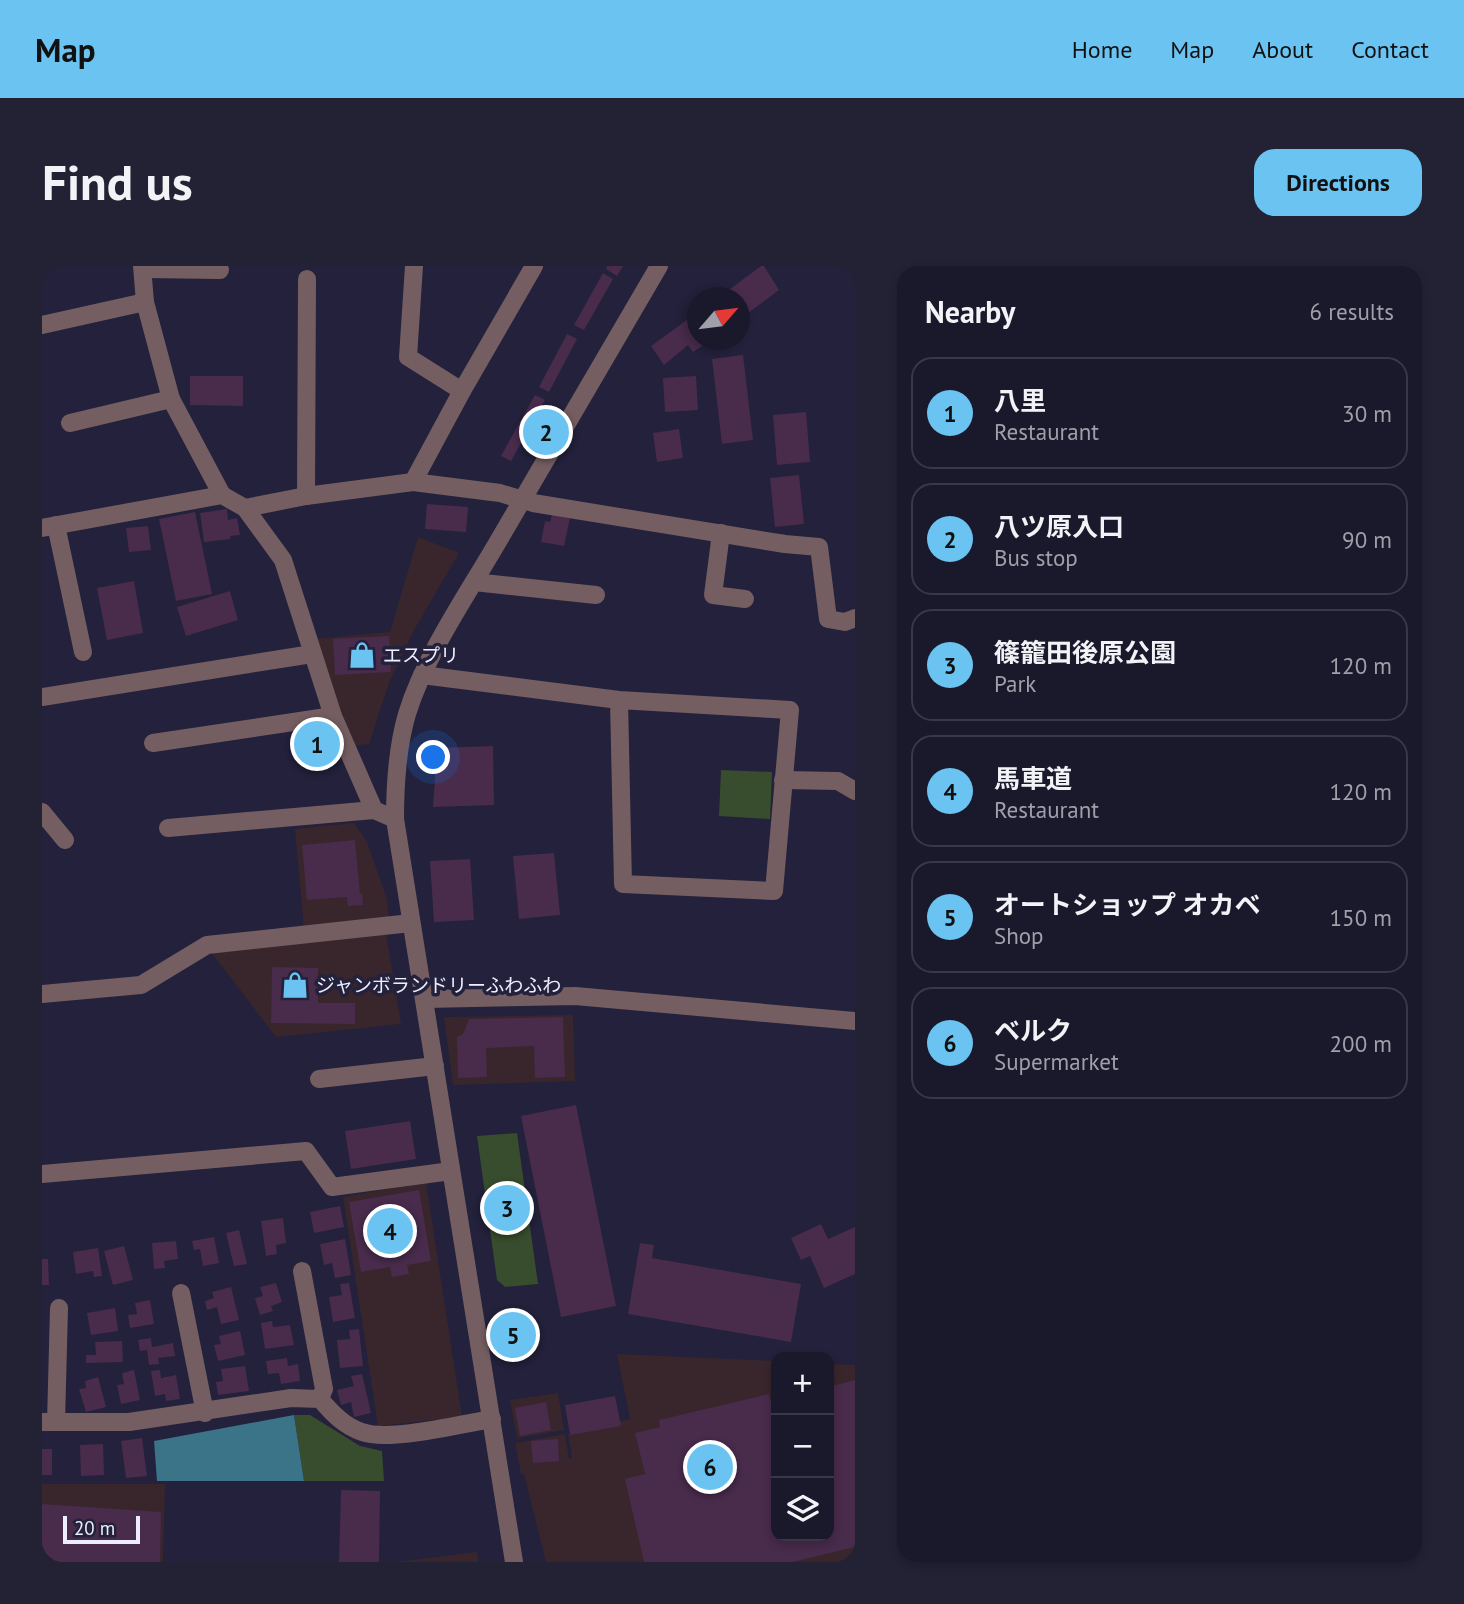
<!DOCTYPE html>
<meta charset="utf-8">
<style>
:root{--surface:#1a192c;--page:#232234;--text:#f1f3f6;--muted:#9fa0a9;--line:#383848;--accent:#6bc3f2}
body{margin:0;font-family:"PT Sans","Noto Sans JP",sans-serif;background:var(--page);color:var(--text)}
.controls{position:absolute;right:21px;bottom:21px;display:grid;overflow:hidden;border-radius:14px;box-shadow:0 4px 10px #0003}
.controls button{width:63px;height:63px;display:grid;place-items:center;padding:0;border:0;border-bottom:2px solid var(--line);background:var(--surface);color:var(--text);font:35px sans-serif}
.compass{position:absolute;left:645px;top:21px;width:63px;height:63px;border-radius:50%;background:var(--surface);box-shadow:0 4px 10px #0003;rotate:62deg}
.scale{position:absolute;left:21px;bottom:18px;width:77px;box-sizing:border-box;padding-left:7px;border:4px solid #ededff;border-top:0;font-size:19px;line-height:24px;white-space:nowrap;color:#ededff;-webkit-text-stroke:5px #23213b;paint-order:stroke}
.you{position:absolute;left:392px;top:492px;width:24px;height:24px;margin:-18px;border:5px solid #fff;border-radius:50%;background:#1a73e8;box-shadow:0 0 0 10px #1a73e833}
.badge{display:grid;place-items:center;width:46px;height:46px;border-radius:50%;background:var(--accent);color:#111;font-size:23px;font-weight:700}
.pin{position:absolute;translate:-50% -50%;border:4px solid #fff;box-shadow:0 2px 7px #0006}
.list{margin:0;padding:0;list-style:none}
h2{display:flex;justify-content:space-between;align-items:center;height:91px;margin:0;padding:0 28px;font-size:30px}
h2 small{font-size:23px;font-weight:400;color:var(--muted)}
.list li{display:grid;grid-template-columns:46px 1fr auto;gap:21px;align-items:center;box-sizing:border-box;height:112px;margin:0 14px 14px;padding:0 14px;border:2px solid var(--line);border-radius:21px}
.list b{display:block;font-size:26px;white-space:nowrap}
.list p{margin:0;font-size:23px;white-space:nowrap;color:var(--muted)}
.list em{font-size:23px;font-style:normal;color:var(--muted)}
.icon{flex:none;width:38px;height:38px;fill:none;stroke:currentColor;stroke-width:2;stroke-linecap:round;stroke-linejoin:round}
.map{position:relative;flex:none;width:813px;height:1296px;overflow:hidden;border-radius:21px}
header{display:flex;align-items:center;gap:42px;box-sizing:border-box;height:98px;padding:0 35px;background:var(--accent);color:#111}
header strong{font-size:33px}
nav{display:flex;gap:38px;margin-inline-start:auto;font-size:24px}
.intro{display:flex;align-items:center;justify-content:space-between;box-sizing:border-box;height:168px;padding:0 42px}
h1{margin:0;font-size:49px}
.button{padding:18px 32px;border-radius:21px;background:var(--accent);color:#111;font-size:24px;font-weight:700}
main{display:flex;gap:42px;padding:0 42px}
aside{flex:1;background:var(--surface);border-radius:21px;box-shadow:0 4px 10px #0003}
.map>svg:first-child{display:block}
.commercial{fill:#38262c}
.green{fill:#384d2d}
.water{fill:#3b7389}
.building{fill:#492b4c}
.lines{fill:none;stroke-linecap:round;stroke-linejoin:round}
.minor{stroke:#755e61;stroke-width:18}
.labels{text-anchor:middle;stroke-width:7;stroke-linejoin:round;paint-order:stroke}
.poi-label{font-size:19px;fill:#ededff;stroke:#23213b;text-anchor:start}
</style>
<header>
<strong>Map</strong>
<nav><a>Home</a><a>Map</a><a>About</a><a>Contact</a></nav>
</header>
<div class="intro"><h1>Find us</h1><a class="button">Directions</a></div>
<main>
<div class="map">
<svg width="813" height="1296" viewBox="0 0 813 1296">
<rect width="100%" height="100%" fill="#23213b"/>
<g class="commercial">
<path d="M376,271l41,16 -45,77 -25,53 -20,61 -16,2 -40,-107 77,-7z"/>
<path d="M284,460l14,30 -40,4 -2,-31z"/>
<path d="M312,557l13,19 20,57 2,20 -85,10 -9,-100z"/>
<path d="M344,667l15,91 -125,13 -65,-85z"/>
<path d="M531,749l2,66 -122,4 -9,-68z"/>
<path d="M384,916l36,235 -84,9 -35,-229z"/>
<path d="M575,1088l159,7v175h53v-172l26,1v191l-4,2 1,4h-306l-22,-88h-3l-6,-31 50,-9 4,25h3l-4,-25 62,-15z"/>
<path d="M516,1127l6,37 -47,8 -7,-38z"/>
<path d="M0,1218h123l-2,78h-121z"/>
<path d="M435,1286l1,10h-81z"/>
</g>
<g class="green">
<path d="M679,504l51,2 -2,47 -51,-3z"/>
<path d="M475,867l21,151 -33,3 -8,-7 -20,-144z"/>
<path d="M252,1149h16l50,31 22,5 2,30h-80z"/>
</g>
<path class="water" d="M252,1149l10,66h-147l-3,-40z"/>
<g class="building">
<path d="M565,0h16l-6,10 -11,-7z"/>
<path d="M719,0h3l15,24 -39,29v-21h-22z"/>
<path d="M561,7l10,6 -29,51 -10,-5z"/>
<path d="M656,46v28h13l-18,12 -5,-7 -24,20 -13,-19z"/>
<path d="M525,68l10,5 -28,53 -10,-5z"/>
<path d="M701,89l10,85 -31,4 -10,-85z"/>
<path d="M148,110h53v30l-53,-1z"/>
<path d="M654,110l2,34 -33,2 -2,-34z"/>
<path d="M493,129l10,5 -34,61 -10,-5z"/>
<path d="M764,146l4,50 -33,3 -4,-50z"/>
<path d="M637,163l4,29 -26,4 -4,-29z"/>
<path d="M757,209l5,49 -29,3 -5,-49z"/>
<path d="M385,238l41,3 -2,25 -41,-3z"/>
<path d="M185,243l1,11 9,-2 3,17 -10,1 1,3 -27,3 -4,-29z"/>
<path d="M153,246l17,82 -36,7 -17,-82z"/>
<path d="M510,249l18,3 -6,28 -23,-4 4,-21 5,1z"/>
<path d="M106,260l3,24 -22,2 -3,-24z"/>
<path d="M92,315l9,52 -36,7 -10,-52z"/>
<path d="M188,325l8,29 -52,16 -9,-29z"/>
<path d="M347,370l2,36 -56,3 -2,-36z"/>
<path d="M282,464l5,4 9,20 -35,4 -4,-24z"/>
<path d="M451,480l1,59 -61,2 4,-59z"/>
<path d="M313,574l5,54 2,-1 1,12 -15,1 -1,-9 -40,3 -5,-55z"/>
<path d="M512,587l6,62 -41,4 -6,-63z"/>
<path d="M428,593l4,61 -40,2 -4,-61z"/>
<path d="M230,701l46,1v35h37v21l-84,-1z"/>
<path d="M521,751l2,60 -30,1 -1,-32 -48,2 1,29 -29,1 -1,-41 6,-3 6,-15z"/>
<path d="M534,839l40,201 -55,11 -40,-201z"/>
<path d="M368,855l6,38 -65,10 -6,-38z"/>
<path d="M377,924l12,71 -24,4 2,9 -17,3 -2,-10 -29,5 -12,-70z"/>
<path d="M298,940l4,21 -30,6 -4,-21z"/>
<path d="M241,952l3,25 -10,2 1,9 -11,2 -5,-35z"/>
<path d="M779,958l7,15 27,-12v47l-31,14 -14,-32 -9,4 -10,-22z"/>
<path d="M197,964l8,34 -13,2 -8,-33z"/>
<path d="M172,971l5,26 -16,3 -3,-17 -6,1 -2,-9z"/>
<path d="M303,973l6,36 -16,3 -3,-15 -8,2 -4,-21z"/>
<path d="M134,975l2,18 -14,2 1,7 -11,1 -2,-26z"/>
<path d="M598,977l14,2 -2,13 149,26 -10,58 -163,-28z"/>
<path d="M82,980l9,34 -20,5 -9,-34z"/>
<path d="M56,982l4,28 -8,1 -1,-6 -17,3 -3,-22z"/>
<path d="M0,993h6l1,26h-7z"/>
<path d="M234,1017l6,19 -11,4 2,5 -13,4 -5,-17 8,-2 -3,-9z"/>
<path d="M307,1017l6,35 -22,4 -4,-25 13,-2 -2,-11z"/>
<path d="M189,1021l8,33 -18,4 -4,-17 -10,3 -2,-9 9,-3 -2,-6z"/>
<path d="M108,1034l4,24 -24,4 -2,-13 9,-1 -2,-11z"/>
<path d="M73,1042l3,23 -27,4 -4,-22z"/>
<path d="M468,1043l3,17 8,-2 4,21 -21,4 -6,-38z"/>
<path d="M230,1055l1,6 17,-2 4,20 -29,4 -4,-26z"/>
<path d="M317,1063l4,37 -23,2 -3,-28 13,-1 -1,-9z"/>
<path d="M198,1065l5,24 -27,6 -4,-16 7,-1 -2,-8z"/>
<path d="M109,1072l1,9 21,-4 2,13 -17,2 1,6 -10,1 -2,-15 -7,1 -2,-11z"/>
<path d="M80,1075l1,21 -37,1v-8h10l-1,-13z"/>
<path d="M245,1092l1,8 10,-2 2,17 -19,3 -2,-11 -11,1 -2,-13z"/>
<path d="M203,1100l4,25 -31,4 -2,-13 7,-1 -2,-12z"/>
<path d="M92,1104l6,30 -19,4 -4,-19 7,-1 -2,-11z"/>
<path d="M118,1104l1,8 15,-3 4,24 -14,2 -1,-7 -10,2 -4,-25z"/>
<path d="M320,1108l9,39 -17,4 -3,-15 -10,3 -4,-15 17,-4 -3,-10z"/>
<path d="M56,1111l8,30 -20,5 -7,-23 7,-1 -1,-7z"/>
<path d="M813,1114v167l-63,15h-148l-19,-83 20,-5 -10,-41 25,-6 -1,-7 110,-26 1,7 6,-1v136h53v-149z"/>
<path d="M573,1130l6,30 -51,9 -5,-30z"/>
<path d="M504,1136l5,28 -31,6 -5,-28z"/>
<path d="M100,1172l5,38 -21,2 -5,-37z"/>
<path d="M516,1173l1,22 -26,2 -2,-22z"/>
<path d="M61,1178l1,31 -23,1 -1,-31z"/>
<rect x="0" y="1183" width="10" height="26"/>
<path d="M299,1224l39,1 -1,71h-40z"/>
<path d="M0,1238l119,8 -1,50h-118z"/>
</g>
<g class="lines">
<g class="minor">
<path d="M100,0l3,36 26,97 51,96"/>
<path d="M101,3l77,1"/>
<path d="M0,59l103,-23"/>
<path d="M420,125l72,-125"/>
<path d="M28,157l101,-24"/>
<path d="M371,216l49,-91 -54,-34 6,-91"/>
<path d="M264,230l1,-217"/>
<path d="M203,242l61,-12 107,-14 87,11 33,10 252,41 34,3 9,72 17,3 10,-4"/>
<path d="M14,259l27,127"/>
<path d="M0,262l180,-33 23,13 38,52 50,156 41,94 21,9"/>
<path d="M679,267l-8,62 32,4"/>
<path d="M432,316l122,13"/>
<path d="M380,409l197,25 171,10 -16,181 -151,-7 -4,-184"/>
<path d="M0,431l270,-43"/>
<path d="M111,477l180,-27"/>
<path d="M741,514l55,1 17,10"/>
<path d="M0,546l23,28"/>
<path d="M126,562l206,-18"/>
<path d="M0,728l99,-9 66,-40 204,-22"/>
<path d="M383,733l150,-3 280,25"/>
<path d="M277,813l116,-13"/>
<path d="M0,908l264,-23 26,36 119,-16"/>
<path d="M260,1005l22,118 -4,10"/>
<path d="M139,1027l24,120"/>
<path d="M0,1156h87l162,-24 29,1c12,14 24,27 42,33 28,10 99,-8 130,-13"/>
<path d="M14,1156l3,-114"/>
<path d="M472,1296l-119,-743c0,-36 2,-71 12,-105 18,-58 58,-116 89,-169 54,-93 108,-186 163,-279"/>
</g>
</g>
<defs>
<symbol id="shop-bare" viewBox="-9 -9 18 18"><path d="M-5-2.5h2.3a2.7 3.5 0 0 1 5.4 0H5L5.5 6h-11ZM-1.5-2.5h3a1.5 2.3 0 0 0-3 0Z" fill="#6bc3f2" stroke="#23213b" stroke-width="2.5" paint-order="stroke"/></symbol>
</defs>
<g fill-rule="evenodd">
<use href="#shop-bare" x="301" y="370" width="38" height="38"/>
<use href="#shop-bare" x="234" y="700" width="38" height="38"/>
</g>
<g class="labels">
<g class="poi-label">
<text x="341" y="396">エスプリ</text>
<text x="274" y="726">ジャンボランドリーふわふわ</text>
</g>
</g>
</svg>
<div class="controls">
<button>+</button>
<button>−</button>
<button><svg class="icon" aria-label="layers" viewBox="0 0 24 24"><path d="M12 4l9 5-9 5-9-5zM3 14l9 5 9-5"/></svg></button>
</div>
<svg class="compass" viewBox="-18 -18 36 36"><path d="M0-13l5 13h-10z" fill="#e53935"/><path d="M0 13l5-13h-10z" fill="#9fa0a9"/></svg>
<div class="scale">20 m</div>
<div class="you"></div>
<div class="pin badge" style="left:275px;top:478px">1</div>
<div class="pin badge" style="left:504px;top:166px">2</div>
<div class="pin badge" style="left:465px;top:942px">3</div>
<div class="pin badge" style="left:348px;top:965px">4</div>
<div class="pin badge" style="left:471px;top:1069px">5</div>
<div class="pin badge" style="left:668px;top:1201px">6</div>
</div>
<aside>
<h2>Nearby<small>6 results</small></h2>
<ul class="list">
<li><span class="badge">1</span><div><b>八里</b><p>Restaurant</p></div><em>30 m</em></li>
<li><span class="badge">2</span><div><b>八ツ原入口</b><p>Bus stop</p></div><em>90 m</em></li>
<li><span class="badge">3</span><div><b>篠籠田後原公園</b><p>Park</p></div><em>120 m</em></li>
<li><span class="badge">4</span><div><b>馬車道</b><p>Restaurant</p></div><em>120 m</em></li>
<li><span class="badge">5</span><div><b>オートショップ オカベ</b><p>Shop</p></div><em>150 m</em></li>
<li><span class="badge">6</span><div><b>ベルク</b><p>Supermarket</p></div><em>200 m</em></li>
</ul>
</aside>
</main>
